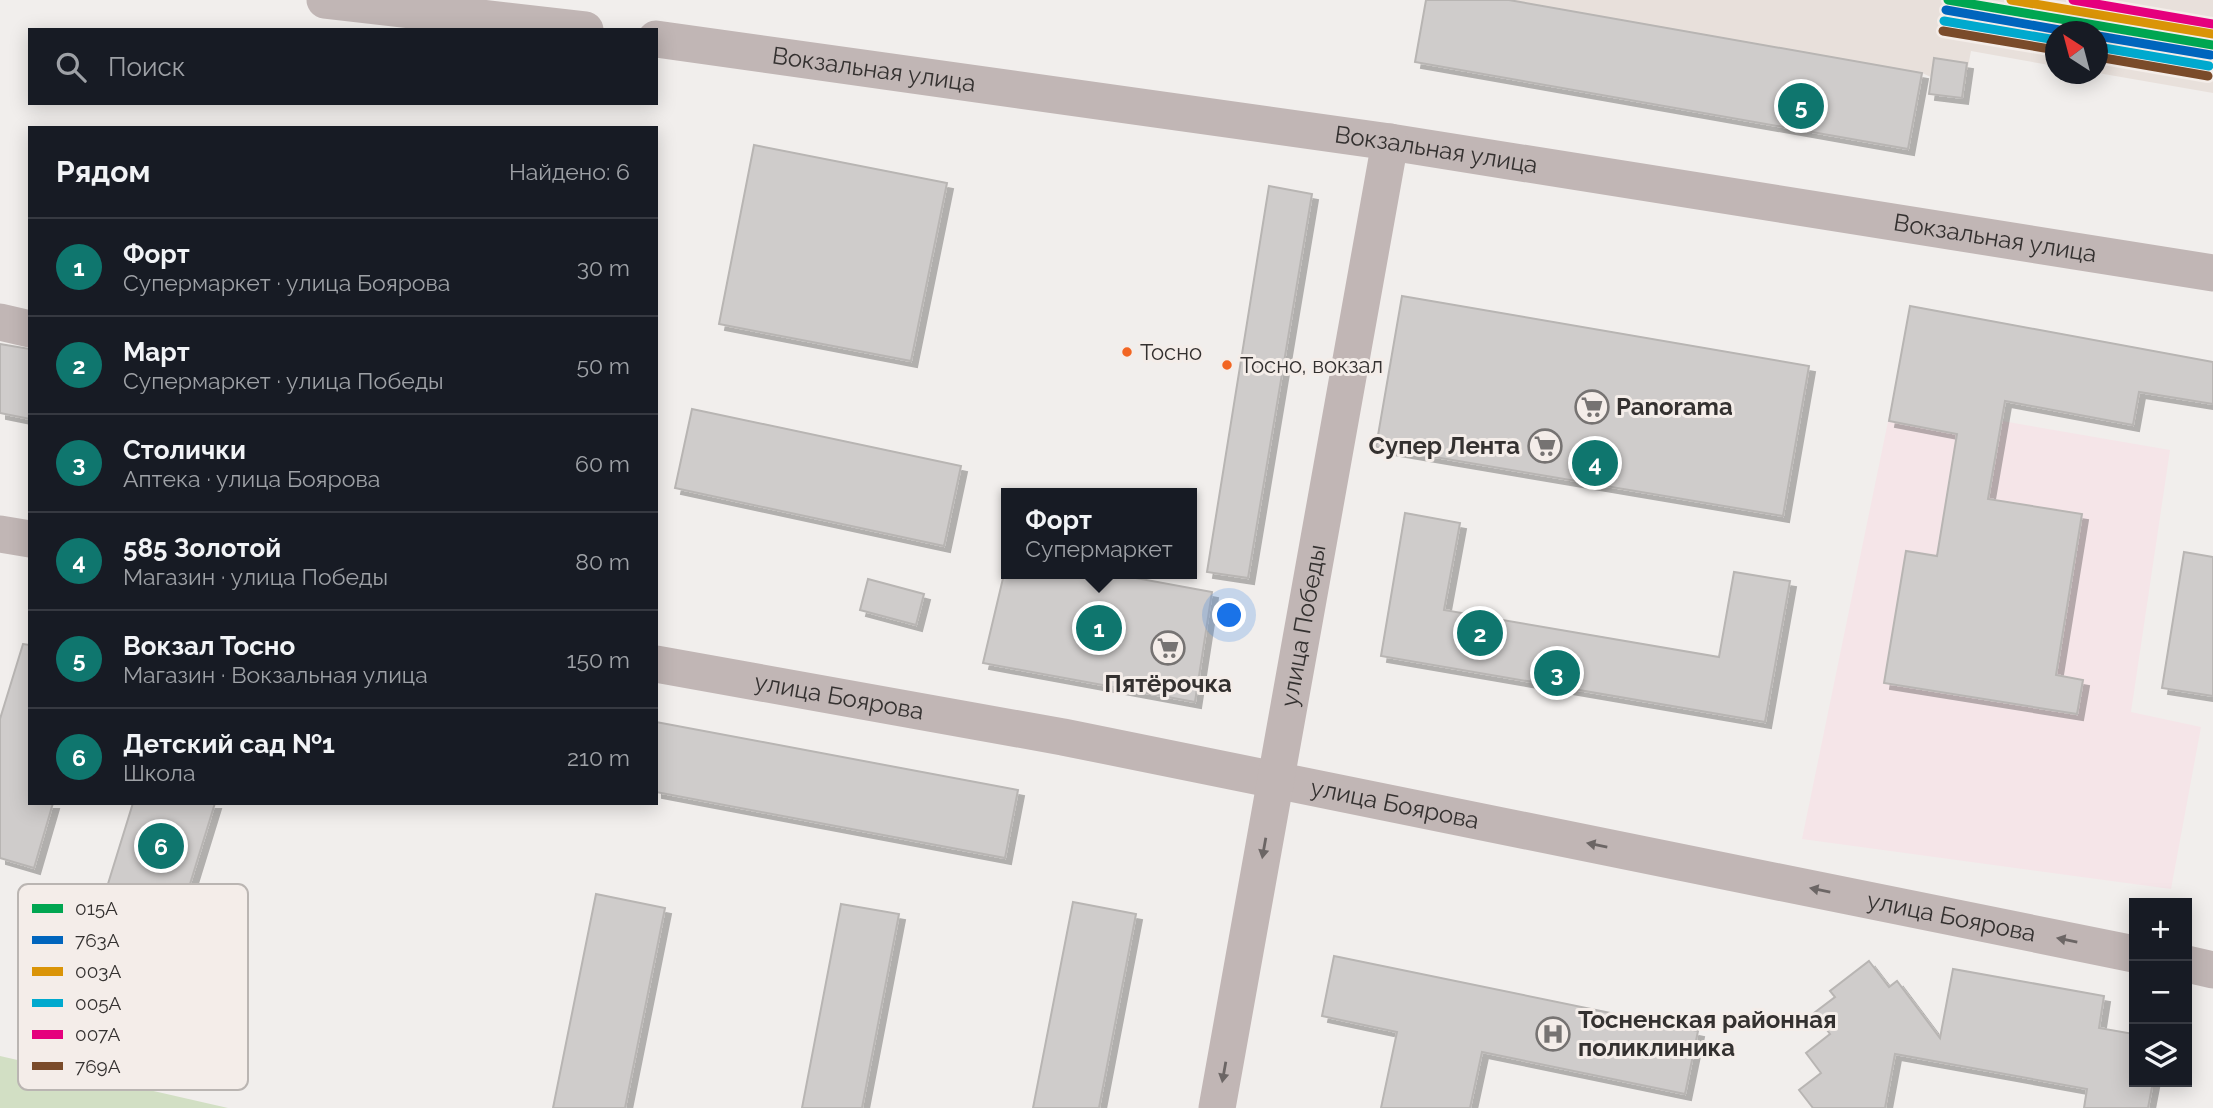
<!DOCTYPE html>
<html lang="ru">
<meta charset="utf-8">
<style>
:root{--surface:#171b24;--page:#20242c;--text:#f1f3f6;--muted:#9ea1a6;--line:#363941;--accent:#0f766e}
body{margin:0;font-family:Raleway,sans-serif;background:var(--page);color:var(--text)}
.controls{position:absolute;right:21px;bottom:21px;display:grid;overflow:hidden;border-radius:0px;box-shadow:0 4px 18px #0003}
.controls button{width:63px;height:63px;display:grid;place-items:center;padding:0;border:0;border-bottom:2px solid var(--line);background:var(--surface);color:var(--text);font:35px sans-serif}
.compass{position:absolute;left:2045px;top:21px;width:63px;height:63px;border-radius:50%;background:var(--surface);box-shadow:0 4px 18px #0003;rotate:324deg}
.you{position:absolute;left:1230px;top:616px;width:24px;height:24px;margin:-18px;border:5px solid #fff;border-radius:50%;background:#1a73e8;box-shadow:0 0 0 10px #1a73e833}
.badge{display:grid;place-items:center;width:46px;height:46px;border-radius:50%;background:var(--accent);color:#fff;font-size:23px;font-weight:700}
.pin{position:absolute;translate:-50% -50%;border:4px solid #fff;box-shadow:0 2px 7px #0006}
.popup{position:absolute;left:1001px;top:488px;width:196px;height:91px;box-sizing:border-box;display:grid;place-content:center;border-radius:0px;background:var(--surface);filter:drop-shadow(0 2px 5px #0005);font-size:23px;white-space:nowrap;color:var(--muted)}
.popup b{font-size:26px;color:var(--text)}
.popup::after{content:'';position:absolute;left:50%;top:100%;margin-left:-14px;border:14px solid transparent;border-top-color:var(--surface)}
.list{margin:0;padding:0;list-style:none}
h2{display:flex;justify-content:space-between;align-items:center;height:91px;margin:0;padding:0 28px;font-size:30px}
h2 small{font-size:23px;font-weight:400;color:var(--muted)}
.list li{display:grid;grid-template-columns:46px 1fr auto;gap:21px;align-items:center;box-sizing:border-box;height:98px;padding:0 28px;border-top:2px solid var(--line)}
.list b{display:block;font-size:26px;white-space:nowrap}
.list p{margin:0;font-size:23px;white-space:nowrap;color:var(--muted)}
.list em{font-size:23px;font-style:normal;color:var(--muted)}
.icon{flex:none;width:38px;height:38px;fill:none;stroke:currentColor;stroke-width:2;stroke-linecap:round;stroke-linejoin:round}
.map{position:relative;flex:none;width:2213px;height:1108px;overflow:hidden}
.search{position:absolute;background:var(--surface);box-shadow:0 4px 18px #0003;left:28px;top:28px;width:630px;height:77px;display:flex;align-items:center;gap:18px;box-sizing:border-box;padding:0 24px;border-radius:0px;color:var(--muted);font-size:26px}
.panel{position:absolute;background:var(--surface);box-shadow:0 4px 18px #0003;left:28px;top:126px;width:630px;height:679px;border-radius:0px}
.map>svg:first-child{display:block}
.commercial{fill:#f5e5e8}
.built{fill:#e8e0db}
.green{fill:#d2dfc4}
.building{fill:#cfcccb;stroke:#b8b5b3;stroke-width:2;filter:url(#shadow)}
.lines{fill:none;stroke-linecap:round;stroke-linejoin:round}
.minor{stroke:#c1b6b5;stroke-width:37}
.rail-1-casing{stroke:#f4ede9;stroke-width:14}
.rail-2-casing{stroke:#f4ede9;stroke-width:14}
.rail-3-casing{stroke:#f4ede9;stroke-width:14}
.rail-4-casing{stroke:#f4ede9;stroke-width:14}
.rail-5-casing{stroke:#f4ede9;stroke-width:14}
.rail-6-casing{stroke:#f4ede9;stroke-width:14}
.rail-1{stroke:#00a651;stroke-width:9}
.rail-2{stroke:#0065bd;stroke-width:9}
.rail-3{stroke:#da9407;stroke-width:9}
.rail-4{stroke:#00a9ce;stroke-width:9}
.rail-5{stroke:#e5007d;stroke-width:9}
.rail-6{stroke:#7a4b2a;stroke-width:9}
.oneway{fill:#6c6665}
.bus-dot{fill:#f26522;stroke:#f4ede9;stroke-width:2.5}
.labels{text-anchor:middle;stroke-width:6;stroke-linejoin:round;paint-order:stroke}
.bus-label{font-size:22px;fill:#343130;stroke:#f4ede9;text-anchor:start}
.street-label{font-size:24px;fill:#343130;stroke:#f4ede9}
.poi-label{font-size:24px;font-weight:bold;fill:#343130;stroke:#f4ede9;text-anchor:start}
.key{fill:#f4ede9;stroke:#bab5b2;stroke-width:2}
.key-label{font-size:19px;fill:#343130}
</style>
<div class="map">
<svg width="2213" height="1108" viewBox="0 0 2213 1108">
<defs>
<filter id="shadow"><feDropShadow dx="6" dy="6" stdDeviation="0" flood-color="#0004"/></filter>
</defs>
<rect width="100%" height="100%" fill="#f1eeec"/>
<path class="commercial" d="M1892,402l278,48 -39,262 70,15 -30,162 -369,-50z"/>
<path class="built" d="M1426,0h787v93l-115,-20v-41h-42l-1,34 -84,-15 -9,47 -33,-4 2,-17 -9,-4 -14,76 -493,-87z"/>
<path class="green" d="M0,1056l228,52h-228z"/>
<g class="building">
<path d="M1426,0h83l413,73 -14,76 -493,-87z"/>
<path d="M1934,58l33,5 -5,35 -33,-4z"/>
<path d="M754,145l193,38 -36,178 -192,-37z"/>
<path d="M1269,186l43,8 -64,384 -41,-6z"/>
<path d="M1402,296l407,70 -26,150 -407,-69z"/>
<path d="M1910,306l303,56v42l-74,-12 -6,33 -128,-24 -17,98 94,15 -26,161 27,5 -6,34 -193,-31 22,-132 31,5 20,-122 -68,-13z"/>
<path d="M0,344l30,5v70l-30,-6z"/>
<path d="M692,409l269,57 -17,80 -269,-58z"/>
<path d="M1405,513l55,10 -16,87 275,47 15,-85 56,9 -25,141 -384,-66z"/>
<path d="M2184,552l29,5v139l-51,-8z"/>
<path d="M1004,574h110l98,18 -17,110 -212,-39z"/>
<path d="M868,579l56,15 -8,31 -56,-15z"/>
<path d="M23,644l7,1v158h23l-19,65 -34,-10v-139z"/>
<path d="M656,722l362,68 -13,68 -349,-66z"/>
<path d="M133,803h82l-33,107 -75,-23z"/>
<path d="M596,894l69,14 -40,200h-72z"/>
<path d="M1073,902l63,12 -37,194h-66z"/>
<path d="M841,904l58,10 -37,194h-60z"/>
<path d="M1334,956l364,75 -13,63 -203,-42 -12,56h-89l16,-76 -75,-16z"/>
<path d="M1869,961l20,26 8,-6 43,57 13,-69 151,27 -5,32 35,6v48h19l-5,26h-64l3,-19 -192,-35 -10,54h-72l-14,-18 22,-17 -15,-20 24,-19 -16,-21 21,-16 -5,-6z"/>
</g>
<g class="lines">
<g class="minor">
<path d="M325,0l260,30"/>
<path id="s1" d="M656,39l734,103 823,131"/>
<path d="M0,322l30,7"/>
<path d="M0,534l30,5"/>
<path id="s2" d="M656,664l407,73 1071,217"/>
<path d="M2187,964l26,6"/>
<path id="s3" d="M1217,1108l173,-966"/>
</g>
<defs>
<path id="rail-1" d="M1948,0l265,45"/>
<g id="rail-2">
<path d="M1946,10l125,22"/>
<path d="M2098,36l113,19"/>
</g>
<path id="rail-3" d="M2011,0l202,34"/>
<g id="rail-4">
<path d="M1944,21l112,19"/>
<path d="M2098,47l111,19"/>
</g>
<path id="rail-5" d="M2073,0l140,24"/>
<g id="rail-6">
<path d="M1943,31l113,19"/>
<path d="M2098,57l110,19"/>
</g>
</defs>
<use href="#rail-1" class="rail-1-casing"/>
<use href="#rail-2" class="rail-2-casing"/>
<use href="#rail-3" class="rail-3-casing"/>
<use href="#rail-4" class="rail-4-casing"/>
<use href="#rail-5" class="rail-5-casing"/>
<use href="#rail-6" class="rail-6-casing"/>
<use href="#rail-1" class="rail-1"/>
<use href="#rail-2" class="rail-2"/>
<use href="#rail-3" class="rail-3"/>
<use href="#rail-4" class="rail-4"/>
<use href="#rail-5" class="rail-5"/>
<use href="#rail-6" class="rail-6"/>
</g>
<defs><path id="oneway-solid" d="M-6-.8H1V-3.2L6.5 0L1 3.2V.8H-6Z" transform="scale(1.75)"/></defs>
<g class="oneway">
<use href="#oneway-solid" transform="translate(1597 845) rotate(-169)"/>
<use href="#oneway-solid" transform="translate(1264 848) rotate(100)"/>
<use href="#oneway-solid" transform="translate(1820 890) rotate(-169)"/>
<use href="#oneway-solid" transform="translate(2067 940) rotate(-169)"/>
<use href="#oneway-solid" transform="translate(1224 1072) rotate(100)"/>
</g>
<defs>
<symbol id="supermarket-ring" viewBox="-11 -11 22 22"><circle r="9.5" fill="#f4ede9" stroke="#767372" stroke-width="1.5"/><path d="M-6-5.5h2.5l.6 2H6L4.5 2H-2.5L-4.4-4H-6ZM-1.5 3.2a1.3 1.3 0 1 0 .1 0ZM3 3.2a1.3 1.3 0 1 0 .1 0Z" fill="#767372"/></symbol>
<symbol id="hospital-ring" viewBox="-11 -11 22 22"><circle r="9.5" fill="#f4ede9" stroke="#767372" stroke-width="1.5"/><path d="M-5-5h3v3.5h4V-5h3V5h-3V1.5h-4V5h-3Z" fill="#767372"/></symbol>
</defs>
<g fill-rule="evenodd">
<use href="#supermarket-ring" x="1573" y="388" width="38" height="38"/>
<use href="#supermarket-ring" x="1526" y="427" width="38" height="38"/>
<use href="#supermarket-ring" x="1149" y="629" width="38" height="38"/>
<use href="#hospital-ring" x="1534" y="1015" width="38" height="38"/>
</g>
<g class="bus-dot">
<circle cx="1127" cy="352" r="6"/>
<circle cx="1227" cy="365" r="6"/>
</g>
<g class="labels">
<g class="bus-label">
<text x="1140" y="360">Тосно</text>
<text x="1240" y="373">Тосно, вокзал</text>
</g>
<g class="street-label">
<text dy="8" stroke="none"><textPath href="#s1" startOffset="220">Вокзальная улица</textPath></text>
<text dy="8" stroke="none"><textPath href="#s1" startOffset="788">Вокзальная улица</textPath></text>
<text dy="8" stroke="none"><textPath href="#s1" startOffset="1354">Вокзальная улица</textPath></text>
<text dy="8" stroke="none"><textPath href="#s3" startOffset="490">улица Победы</textPath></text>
<text dy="8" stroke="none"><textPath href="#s2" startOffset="186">улица Боярова</textPath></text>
<text dy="8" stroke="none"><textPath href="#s2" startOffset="752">улица Боярова</textPath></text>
<text dy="8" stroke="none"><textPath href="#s2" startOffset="1320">улица Боярова</textPath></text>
</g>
<g class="poi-label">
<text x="1616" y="415">Panorama</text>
<text x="1520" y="454" text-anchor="end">Супер Лента</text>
<text x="1168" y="692" text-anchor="middle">Пятёрочка</text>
<text x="1578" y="1028">Тосненская районная<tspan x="1578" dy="28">поликлиника</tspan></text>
</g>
</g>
<rect x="18" y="884" width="230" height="206" rx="10" class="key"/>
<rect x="32" y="904" width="31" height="9" fill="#00a651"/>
<rect x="32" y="936" width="31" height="8" fill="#0065bd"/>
<rect x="32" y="967" width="31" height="9" fill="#da9407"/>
<rect x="32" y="999" width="31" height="8" fill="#00a9ce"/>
<rect x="32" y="1030" width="31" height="9" fill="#e5007d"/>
<rect x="32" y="1062" width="31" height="8" fill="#7a4b2a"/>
<g class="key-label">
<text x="75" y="915">015А</text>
<text x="75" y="947">763А</text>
<text x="75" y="978">003А</text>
<text x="75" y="1010">005А</text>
<text x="75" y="1041">007А</text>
<text x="75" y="1073">769А</text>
</g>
</svg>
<div class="controls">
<button>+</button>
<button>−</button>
<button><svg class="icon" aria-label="layers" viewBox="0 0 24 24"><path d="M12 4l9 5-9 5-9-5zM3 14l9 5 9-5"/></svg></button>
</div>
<svg class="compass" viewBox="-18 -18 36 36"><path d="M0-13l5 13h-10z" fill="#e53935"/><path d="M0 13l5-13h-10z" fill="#9ea1a6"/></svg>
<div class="you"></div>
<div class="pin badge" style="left:1099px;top:628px">1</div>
<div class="popup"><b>Форт</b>Супермаркет</div>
<div class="pin badge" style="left:1480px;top:633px">2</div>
<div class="pin badge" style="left:1557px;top:673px">3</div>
<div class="pin badge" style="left:1595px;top:463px">4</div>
<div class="pin badge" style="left:1801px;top:106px">5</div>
<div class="pin badge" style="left:161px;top:846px">6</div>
<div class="search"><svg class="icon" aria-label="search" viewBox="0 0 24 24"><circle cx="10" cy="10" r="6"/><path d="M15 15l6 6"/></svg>Поиск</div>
<section class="panel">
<h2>Рядом<small>Найдено: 6</small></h2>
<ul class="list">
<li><span class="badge">1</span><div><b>Форт</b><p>Супермаркет · улица Боярова</p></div><em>30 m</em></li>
<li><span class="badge">2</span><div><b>Март</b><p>Супермаркет · улица Победы</p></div><em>50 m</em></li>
<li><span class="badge">3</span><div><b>Столички</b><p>Аптека · улица Боярова</p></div><em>60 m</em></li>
<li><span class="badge">4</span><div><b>585 Золотой</b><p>Магазин · улица Победы</p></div><em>80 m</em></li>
<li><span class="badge">5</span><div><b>Вокзал Тосно</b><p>Магазин · Вокзальная улица</p></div><em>150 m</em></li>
<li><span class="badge">6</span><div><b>Детский сад №1</b><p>Школа</p></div><em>210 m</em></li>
</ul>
</section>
</div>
